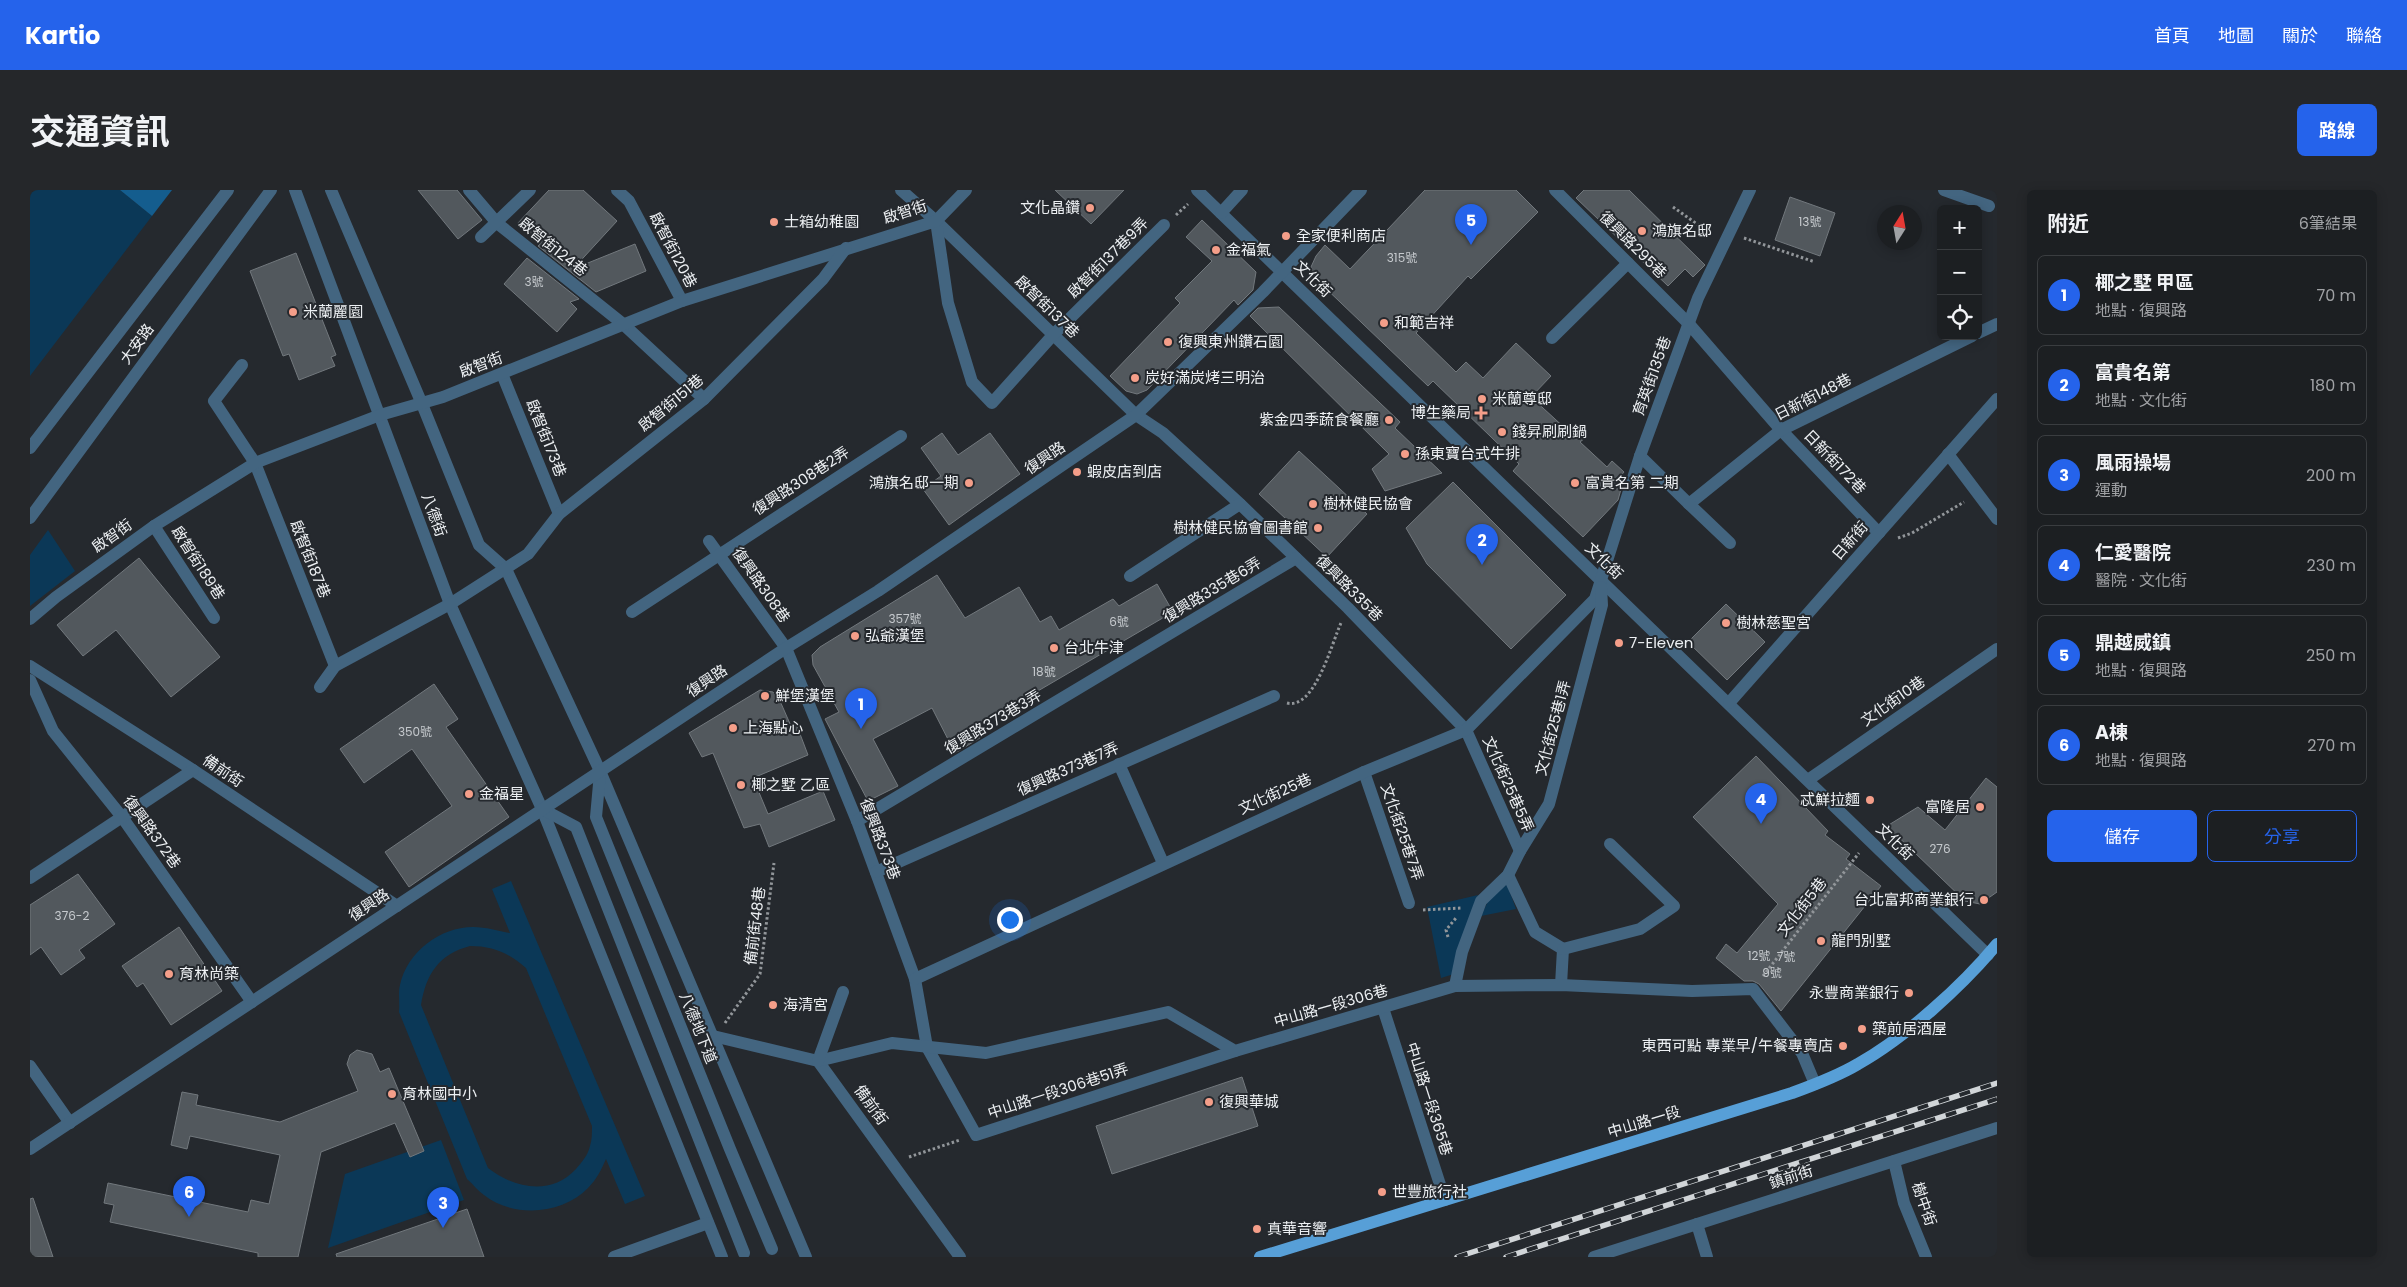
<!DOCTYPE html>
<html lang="zh-TW">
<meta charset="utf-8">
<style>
:root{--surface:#1c1f22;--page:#25272a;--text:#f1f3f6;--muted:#a0a2a5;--line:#3a3d40;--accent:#2563eb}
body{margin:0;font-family:Poppins,"Noto Sans TC",sans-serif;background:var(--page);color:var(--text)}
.controls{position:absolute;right:15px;top:15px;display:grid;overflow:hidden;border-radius:8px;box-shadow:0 2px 12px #0003}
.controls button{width:45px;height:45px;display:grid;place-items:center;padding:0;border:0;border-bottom:1px solid var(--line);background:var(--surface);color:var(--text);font:25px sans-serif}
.compass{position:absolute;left:1847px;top:15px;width:45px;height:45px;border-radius:50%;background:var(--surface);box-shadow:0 2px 12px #0003;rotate:11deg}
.you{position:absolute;left:979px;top:729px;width:18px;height:18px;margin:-12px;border:4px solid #fff;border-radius:50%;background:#1a73e8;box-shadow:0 0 0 8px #1a73e833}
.badge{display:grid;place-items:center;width:32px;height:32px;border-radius:50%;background:var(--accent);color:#fff;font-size:16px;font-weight:700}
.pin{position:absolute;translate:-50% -41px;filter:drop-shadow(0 1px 2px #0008)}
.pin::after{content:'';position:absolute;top:26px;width:18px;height:15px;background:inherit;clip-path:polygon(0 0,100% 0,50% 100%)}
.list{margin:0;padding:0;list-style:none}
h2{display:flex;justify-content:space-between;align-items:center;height:65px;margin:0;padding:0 20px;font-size:21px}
h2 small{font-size:16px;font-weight:400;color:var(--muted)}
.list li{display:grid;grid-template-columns:32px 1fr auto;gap:15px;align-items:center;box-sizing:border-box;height:80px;margin:0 10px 10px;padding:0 10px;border:1px solid var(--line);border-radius:8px}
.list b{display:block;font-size:19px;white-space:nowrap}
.list p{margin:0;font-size:16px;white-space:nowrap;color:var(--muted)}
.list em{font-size:16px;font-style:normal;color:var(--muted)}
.actions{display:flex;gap:10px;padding:15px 20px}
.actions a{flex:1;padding:11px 0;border:1px solid var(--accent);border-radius:8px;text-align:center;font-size:18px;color:var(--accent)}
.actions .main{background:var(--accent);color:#fff}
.icon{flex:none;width:28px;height:28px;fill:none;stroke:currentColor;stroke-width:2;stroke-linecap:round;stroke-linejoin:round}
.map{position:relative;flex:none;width:1967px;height:1067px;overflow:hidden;border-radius:8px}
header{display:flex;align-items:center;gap:30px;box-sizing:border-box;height:70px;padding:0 25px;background:var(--accent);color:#fff}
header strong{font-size:24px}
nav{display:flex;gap:28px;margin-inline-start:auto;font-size:18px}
.intro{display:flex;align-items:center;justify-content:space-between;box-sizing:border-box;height:120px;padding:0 30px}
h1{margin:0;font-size:35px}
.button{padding:12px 22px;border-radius:8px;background:var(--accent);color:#fff;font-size:18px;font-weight:700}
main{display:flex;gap:30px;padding:0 30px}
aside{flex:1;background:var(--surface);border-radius:8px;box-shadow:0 2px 12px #0003}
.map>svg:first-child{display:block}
.green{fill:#0b3857;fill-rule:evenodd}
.forest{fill:#145d8e}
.building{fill:#52585d;stroke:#72787d}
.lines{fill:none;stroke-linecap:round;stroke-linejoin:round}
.path{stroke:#92969a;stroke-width:3;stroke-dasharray:2.5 2.5;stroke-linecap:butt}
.minor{stroke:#436580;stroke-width:12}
.major{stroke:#579fd7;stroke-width:12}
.rail-casing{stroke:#d1d5d8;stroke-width:5.5}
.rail{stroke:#25292e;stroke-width:4;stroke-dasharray:11;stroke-linecap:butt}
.poi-dot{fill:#f49e89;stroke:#25292e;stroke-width:2}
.labels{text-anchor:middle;stroke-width:4;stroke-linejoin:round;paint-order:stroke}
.number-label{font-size:12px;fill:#c6cace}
.poi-label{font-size:15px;fill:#edf0f3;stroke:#25292e;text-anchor:start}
.street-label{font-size:15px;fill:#edf0f3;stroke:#25292e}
</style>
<header>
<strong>Kartio</strong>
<nav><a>首頁</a><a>地圖</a><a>關於</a><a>聯絡</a></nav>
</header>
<div class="intro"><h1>交通資訊</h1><a class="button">路線</a></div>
<main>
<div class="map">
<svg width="1967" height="1067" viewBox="0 0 1967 1067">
<rect width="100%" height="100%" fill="#25292e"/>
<g class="green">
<path d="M0,0h90l32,26 -122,160z"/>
<path d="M18,340l27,41 -45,35v-51z"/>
<path d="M481,691l134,315 -20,8 -19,-45c-5,11 -9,20 -18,29 -26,27 -75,30 -104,7 -6,-4 -11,-11 -17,-16l-68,-167c1,-9 -1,-19 1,-27 7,-33 40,-58 73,-58 13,0 25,4 37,6l-18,-44zM440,756c23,0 39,7 56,22l66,158c0,7 0,14 -2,20 -2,9 -8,16 -14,23 -25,27 -61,20 -88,-1l-67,-163c5,-31 18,-51 49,-59z"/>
<path d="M1477,694l9,25 -35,7 8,-17z"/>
<path d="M1448,705l-24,79 -13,4 -14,-71z"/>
<path d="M411,950l23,60 -136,48 17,-74z"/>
</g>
<path class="forest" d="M90,0h52l-20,26z"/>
<g class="building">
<path d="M388,0h39l25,30 -24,19z"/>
<path d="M519,0h34l34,31 -44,48 62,-25 11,27 -50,21 -58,-46 2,-2 -23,-20z"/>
<path d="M1025,0h69l-33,34z"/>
<path d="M1395,0h91l22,22 -67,67 -3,-3 -52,57 40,39 10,-10 17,16 33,-35 35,33 -20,21 36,33 4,-5 14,13 -5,4 27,25 5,-6 12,11 -5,6 4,4 -5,18 -35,37 -70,-66 6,-7 -86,-83 -5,5 -110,-105 -7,-14 5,-11 9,-11 25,24z"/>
<path d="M1554,0h45l76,75 -12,12 -8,-8 -17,17 -92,-88z"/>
<path d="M1760,7l45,16 -15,43 -45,-16z"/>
<path d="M1172,30l54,52 -3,18 -15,15 -4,-5 -87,90 -10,4 -11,-3 -16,-15 70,-73 -5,-5 37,-37 -26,-24z"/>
<path d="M266,63l40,102 -5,2 4,9 -36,14 -10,-26 -6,2 -33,-85z"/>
<path d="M497,68l52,41 -9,3 7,7 -20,23 -53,-48z"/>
<path d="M1249,117l121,115 -5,6 47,45 -57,18 -13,-22 17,-15 -139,-138 8,-8z"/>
<path d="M912,243l16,22 32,-22 30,41 -71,51 -26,-36 18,-13 -20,-28z"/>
<path d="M1269,261l68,63 -40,43 -68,-63z"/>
<path d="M1423,292l113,113 -55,54 -84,-85 -21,-36z"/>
<path d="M109,368l81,99 -49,40 -55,-67 -33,26 -26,-31z"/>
<path d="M907,385l28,43 54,-31 21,35 11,-6 8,14 54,-31 6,7 38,-22 16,28 -195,114 5,10 -28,17 -23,-45 -59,31 25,47 -30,15 -43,-82 14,-7 -26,-47 -1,-10 8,-8z"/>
<path d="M1696,414l39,38 -38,38 -39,-38z"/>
<path d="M404,494l24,35 -12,8 63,90 -100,70 -24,-35 67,-46 -40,-57 -48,34 -24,-34z"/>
<path d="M730,500l13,2 7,9 11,25h6l11,29 -55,23 15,36 55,-23 12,29 -66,27 -9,-23 -16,4 -31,-75 -11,4 -13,-24z"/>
<path d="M1726,566l72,75 -3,4 25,19 -4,5 35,27 -100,125 -22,-27 -6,-3h-9l-28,-23 10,-14 11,9 41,-49 -85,-87z"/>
<path d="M1956,588l11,9v105l-17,12 -15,-3 -78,-75 31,-19 27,23z"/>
<path d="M48,684l37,50 -36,26 6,8 -24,17 -20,-28 -11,8v-50z"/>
<path d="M149,737l43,64 -51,34 -28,-42 -6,4 -15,-21z"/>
<path d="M327,860l15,4 8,18 9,-4 35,83 -14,6 -15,-34 -74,29 -23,105h-40v-4l-148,-31 4,-17 -10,-2 4,-20 140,29 3,-12 18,4 11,-49 -90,-19 -3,13 -16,-4 11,-53 16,3 -2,10 84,17 78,-31 -11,-27 3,-9z"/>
<path d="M1212,887l16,49 -146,48 -16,-48z"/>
<path d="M3,1008l20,59h-23v-58z"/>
<path d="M437,1019l17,48h-147l-1,-3z"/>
</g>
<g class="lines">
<g class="path">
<path d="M1643,17l38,27"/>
<path d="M1146,25l12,-11"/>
<path d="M1714,48l71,24"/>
<path d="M1868,348l14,-5 52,-31"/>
<path d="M1257,513c28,7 45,-61 54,-80"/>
<path d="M1393,720l38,-2"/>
<path d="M1418,747l-2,-7 10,-12"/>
<path d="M1733,786l96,-123"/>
<path d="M695,833l35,-49 14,-111"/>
<path d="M879,967l51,-17"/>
</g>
<g class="minor">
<path d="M265,0l155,414 92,205 180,448"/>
<path d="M301,0l91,214 57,141 27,24 94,202 206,486"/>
<path d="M439,0l28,33 126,101 81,75"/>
<path d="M587,0l12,11 53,100"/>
<path d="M871,0l35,31 200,194 27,18 77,71 108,104 118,122 54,121"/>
<path d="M1167,0l791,765"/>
<path d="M1525,0l134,134 92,106 98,103"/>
<path d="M1914,0l45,16"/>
<path d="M1191,23l21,-23"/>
<path d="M906,31l12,82 24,79 20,21 61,-68 111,-110"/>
<path d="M451,47l49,-47"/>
<path d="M1948,143l19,-9"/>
<path d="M1522,148l76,-75"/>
<path d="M212,175l-28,36 41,62 80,203"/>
<path d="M472,184l57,140"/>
<path d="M0,258l198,-258"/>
<path d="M1918,264l49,65"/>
<path d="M1610,266l49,48 92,-74 191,-94"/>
<path d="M1659,314l41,39"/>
<path d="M0,328l241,-328"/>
<path d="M124,336l60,92"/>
<path d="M679,351l77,107 71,173 58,158 12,68 49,88 259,-84"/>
<path d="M1100,386l110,-72"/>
<path d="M602,422l269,-176"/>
<path d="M0,429l26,-22 98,-71 101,-63 125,-48 63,-18 239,-96 254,-80 30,-31"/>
<path d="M0,476l163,104 204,136"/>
<path d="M0,490l23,51 69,86 130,185"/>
<path d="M290,497l15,-21 115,-62 78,-50 31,-40 145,-115 119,-120 23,-31"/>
<path d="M1699,513l268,-304"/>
<path d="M1089,574l44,99"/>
<path d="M1334,582l45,131"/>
<path d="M570,583l-4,44 134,332 42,100"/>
<path d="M1778,590l189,-131"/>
<path d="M512,619l34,18 168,426"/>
<path d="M827,631l439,-263"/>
<path d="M846,682l398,-176"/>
<path d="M1478,685l27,57 28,17 -2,36"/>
<path d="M0,688l163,-108"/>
<path d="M1533,759l77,-20 34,-23 -64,-62"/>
<path d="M885,789l449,-207 102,-42 129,-131 45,-143 58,-158 52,-108"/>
<path d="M1425,796l7,-34 19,-51 27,-26 12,-24 29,-47 53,-199 -1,-18"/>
<path d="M1353,818l62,192"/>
<path d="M683,846l105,25 142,196"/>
<path d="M788,871l74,-18 94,10 182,-41 67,39 220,-65 106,-1 131,6 61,-2 49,64 13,31"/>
<path d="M788,871l25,-69"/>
<path d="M0,876l40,57"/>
<path d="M0,959l756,-501 92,-57 258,-176 127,-123 98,-102"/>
<path d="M1864,971l10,42 22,54"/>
<path d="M1667,1034l10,33"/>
<path d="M584,1067l94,-34"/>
<path d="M1564,1067l403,-129"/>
</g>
<path class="major" d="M1230,1067l532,-164c22,-8 46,-17 66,-29 48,-27 104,-78 139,-120"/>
<defs>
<g id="rail">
<path d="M1427,1067l540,-174"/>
<path d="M1476,1067l491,-158"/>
</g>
</defs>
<use href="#rail" class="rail-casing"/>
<use href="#rail" class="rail"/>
</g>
<g class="poi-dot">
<circle cx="1060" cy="18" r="5"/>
<circle cx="744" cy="32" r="5"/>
<circle cx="1612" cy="41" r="5"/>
<circle cx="1256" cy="46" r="5"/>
<circle cx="1186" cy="60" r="5"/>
<circle cx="263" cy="122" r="5"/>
<circle cx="1354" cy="133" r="5"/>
<circle cx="1138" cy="152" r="5"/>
<circle cx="1105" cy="188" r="5"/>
<circle cx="1452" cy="209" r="5"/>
<path d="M1448.5 215.5h5v5h5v5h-5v5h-5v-5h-5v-5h5z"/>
<circle cx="1359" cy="230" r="5"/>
<circle cx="1472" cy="242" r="5"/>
<circle cx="1375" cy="264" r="5"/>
<circle cx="1047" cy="282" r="5"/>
<circle cx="939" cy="293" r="5"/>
<circle cx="1545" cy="293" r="5"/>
<circle cx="1283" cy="314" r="5"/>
<circle cx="1288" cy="338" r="5"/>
<circle cx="1696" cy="433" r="5"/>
<circle cx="825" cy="446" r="5"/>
<circle cx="1589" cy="453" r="5"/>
<circle cx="1024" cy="458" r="5"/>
<circle cx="735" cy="506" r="5"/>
<circle cx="703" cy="538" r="5"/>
<circle cx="711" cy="595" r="5"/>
<circle cx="439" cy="604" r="5"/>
<circle cx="1840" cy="610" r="5"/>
<circle cx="1950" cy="617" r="5"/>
<circle cx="1954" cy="710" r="5"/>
<circle cx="1791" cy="751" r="5"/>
<circle cx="139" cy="784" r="5"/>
<circle cx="1879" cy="803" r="5"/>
<circle cx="743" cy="815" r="5"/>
<circle cx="1832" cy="839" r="5"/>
<circle cx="1813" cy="856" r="5"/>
<circle cx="362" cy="904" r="5"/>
<circle cx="1179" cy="912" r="5"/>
<circle cx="1352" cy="1002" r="5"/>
<circle cx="1227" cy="1039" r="5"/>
</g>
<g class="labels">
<g class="number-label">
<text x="1780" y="36">13號</text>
<text x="1372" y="72">315號</text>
<text x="504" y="96">3號</text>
<text x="875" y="433">357號</text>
<text x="1089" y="436">6號</text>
<text x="1014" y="486">18號</text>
<text x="385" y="546">350號</text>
<text x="1910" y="663">276</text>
<text x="42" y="730">376-2</text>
<text x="1729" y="770">12號</text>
<text x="1756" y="771">7號</text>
<text x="1742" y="787">9號</text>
</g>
<g class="poi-label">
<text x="1050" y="23" text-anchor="end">文化晶鑽</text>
<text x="754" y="37">士箱幼稚園</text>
<text x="1622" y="46">鴻旗名邸</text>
<text x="1266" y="51">全家便利商店</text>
<text x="1196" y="65">金福氣</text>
<text x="273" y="127">米蘭麗園</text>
<text x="1364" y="138">和範吉祥</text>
<text x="1148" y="157">復興東州鑽石園</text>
<text x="1115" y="193">炭好滿炭烤三明治</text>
<text x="1462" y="214">米蘭尊邸</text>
<text x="1441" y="228" text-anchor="end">博生藥局</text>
<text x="1349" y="235" text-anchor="end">紫金四季蔬食餐廳</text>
<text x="1482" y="247">錢昇刷刷鍋</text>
<text x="1385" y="269">孫東寶台式牛排</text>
<text x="1057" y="287">蝦皮店到店</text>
<text x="929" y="298" text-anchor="end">鴻旗名邸一期</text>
<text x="1555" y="298">富貴名第 二期</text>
<text x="1293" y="319">樹林健民協會</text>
<text x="1278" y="343" text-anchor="end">樹林健民協會圖書館</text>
<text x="1706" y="438">樹林慈聖宮</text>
<text x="835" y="451">弘爺漢堡</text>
<text x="1599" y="458">7-Eleven</text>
<text x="1034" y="463">台北牛津</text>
<text x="745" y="511">鮮堡漢堡</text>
<text x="713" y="543">上海點心</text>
<text x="721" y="600">椰之墅 乙區</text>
<text x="449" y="609">金福星</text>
<text x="1830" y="615" text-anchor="end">忒鮮拉麵</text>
<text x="1940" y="622" text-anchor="end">富隆居</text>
<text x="1944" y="715" text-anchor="end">台北富邦商業銀行</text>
<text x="1801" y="756">龍門別墅</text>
<text x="149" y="789">育林尚築</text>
<text x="1869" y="808" text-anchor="end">永豐商業銀行</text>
<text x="753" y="820">海清宮</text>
<text x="1842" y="844">築前居酒屋</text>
<text x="1803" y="861" text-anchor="end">東西可點 專業早/午餐專賣店</text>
<text x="372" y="909">育林國中小</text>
<text x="1189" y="917">復興華城</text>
<text x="1362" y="1007">世豐旅行社</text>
<text x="1237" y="1044">真華音響</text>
</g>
<g class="street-label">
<text transform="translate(875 22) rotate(-18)" y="5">啟智街</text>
<text transform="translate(1603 55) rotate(45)" y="5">復興路295巷</text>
<text transform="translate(523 57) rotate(39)" y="5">啟智街124巷</text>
<text transform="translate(643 60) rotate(62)" y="5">啟智街120巷</text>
<text transform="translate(1078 68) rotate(-45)" y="5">啟智街137巷9弄</text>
<text transform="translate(1283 89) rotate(44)" y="5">文化街</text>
<text transform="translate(1017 117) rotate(44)" y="5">啟智街137巷</text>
<text transform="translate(107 154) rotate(-54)" y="5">大安路</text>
<text transform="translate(451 175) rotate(-21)" y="5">啟智街</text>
<text transform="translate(1622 186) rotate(-70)" y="5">育英街135巷</text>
<text transform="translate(1783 207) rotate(-27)" y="5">日新街148巷</text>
<text transform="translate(641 213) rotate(-40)" y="5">啟智街151巷</text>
<text transform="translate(516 248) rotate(68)" y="5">啟智街173巷</text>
<text transform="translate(1015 268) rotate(-34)" y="5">復興路</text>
<text transform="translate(1805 272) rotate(46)" y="5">日新街172巷</text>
<text transform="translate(771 291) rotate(-33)" y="5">復興路308巷2弄</text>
<text transform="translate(404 325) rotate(70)" y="5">八德街</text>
<text transform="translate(82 346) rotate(-36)" y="5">啟智街</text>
<text transform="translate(1820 351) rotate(-49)" y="5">日新街</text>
<text transform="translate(280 369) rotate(68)" y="5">啟智街187巷</text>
<text transform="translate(1574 371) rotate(44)" y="5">文化街</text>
<text transform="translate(168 373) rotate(57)" y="5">啟智街189巷</text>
<text transform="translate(731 395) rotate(55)" y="5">復興路308巷</text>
<text transform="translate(1319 398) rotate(45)" y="5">復興路335巷</text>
<text transform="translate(1182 400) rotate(-31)" y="5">復興路335巷6弄</text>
<text transform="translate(677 491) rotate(-34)" y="5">復興路</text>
<text transform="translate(1863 511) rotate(-35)" y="5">文化街10巷</text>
<text transform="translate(963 532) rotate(-31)" y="5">復興路373巷3弄</text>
<text transform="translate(1523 538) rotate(-75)" y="5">文化街25巷1弄</text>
<text transform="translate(1038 579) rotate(-24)" y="5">復興路373巷7弄</text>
<text transform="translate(193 581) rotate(34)" y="5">備前街</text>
<text transform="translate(1478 594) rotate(66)" y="5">文化街25巷5弄</text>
<text transform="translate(1245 604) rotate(-24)" y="5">文化街25巷</text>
<text transform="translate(122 642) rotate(54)" y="5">復興路372巷</text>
<text transform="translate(1372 642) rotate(71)" y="5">文化街25巷7弄</text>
<text transform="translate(850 649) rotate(69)" y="5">復興路373巷</text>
<text transform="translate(1865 652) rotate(44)" y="5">文化街</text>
<text transform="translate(339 715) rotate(-34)" y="5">復興路</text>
<text transform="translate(1772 717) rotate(-52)" y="5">文化街5巷</text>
<text transform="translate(725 736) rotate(-83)" y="5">備前街48巷</text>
<text transform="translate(1301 816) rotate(-16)" y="5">中山路一段306巷</text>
<text transform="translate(668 838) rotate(68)" y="5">八德地下道</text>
<text transform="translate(1028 901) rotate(-18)" y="5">中山路一段306巷51弄</text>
<text transform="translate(1399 909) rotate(72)" y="5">中山路一段365巷</text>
<text transform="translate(841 915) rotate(54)" y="5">備前街</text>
<text transform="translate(1614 932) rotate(-17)" y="5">中山路一段</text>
<text transform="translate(1761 987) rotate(-18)" y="5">鎮前街</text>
<text transform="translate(1894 1014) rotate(71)" y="5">樹中街</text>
</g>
</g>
</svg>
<div class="controls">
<button>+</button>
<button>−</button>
<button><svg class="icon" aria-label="locate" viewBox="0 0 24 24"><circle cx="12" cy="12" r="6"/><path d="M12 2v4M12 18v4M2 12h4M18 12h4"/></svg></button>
</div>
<svg class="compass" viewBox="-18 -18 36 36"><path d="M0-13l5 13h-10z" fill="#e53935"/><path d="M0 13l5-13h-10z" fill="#a0a2a5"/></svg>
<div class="you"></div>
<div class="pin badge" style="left:831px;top:539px">1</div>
<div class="pin badge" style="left:1452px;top:375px">2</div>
<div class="pin badge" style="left:413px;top:1038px">3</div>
<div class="pin badge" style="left:1731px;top:634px">4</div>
<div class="pin badge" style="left:1441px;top:55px">5</div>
<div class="pin badge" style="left:159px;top:1027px">6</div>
</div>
<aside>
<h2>附近<small>6筆結果</small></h2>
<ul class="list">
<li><span class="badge">1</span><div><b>椰之墅 甲區</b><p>地點 · 復興路</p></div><em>70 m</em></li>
<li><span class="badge">2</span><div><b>富貴名第</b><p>地點 · 文化街</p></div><em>180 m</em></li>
<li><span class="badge">3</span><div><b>風雨操場</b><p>運動</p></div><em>200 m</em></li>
<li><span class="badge">4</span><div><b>仁愛醫院</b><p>醫院 · 文化街</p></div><em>230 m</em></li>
<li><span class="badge">5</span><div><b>鼎越威鎮</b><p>地點 · 復興路</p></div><em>250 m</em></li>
<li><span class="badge">6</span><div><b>A棟</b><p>地點 · 復興路</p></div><em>270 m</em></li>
</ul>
<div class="actions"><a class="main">儲存</a><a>分享</a></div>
</aside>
</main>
